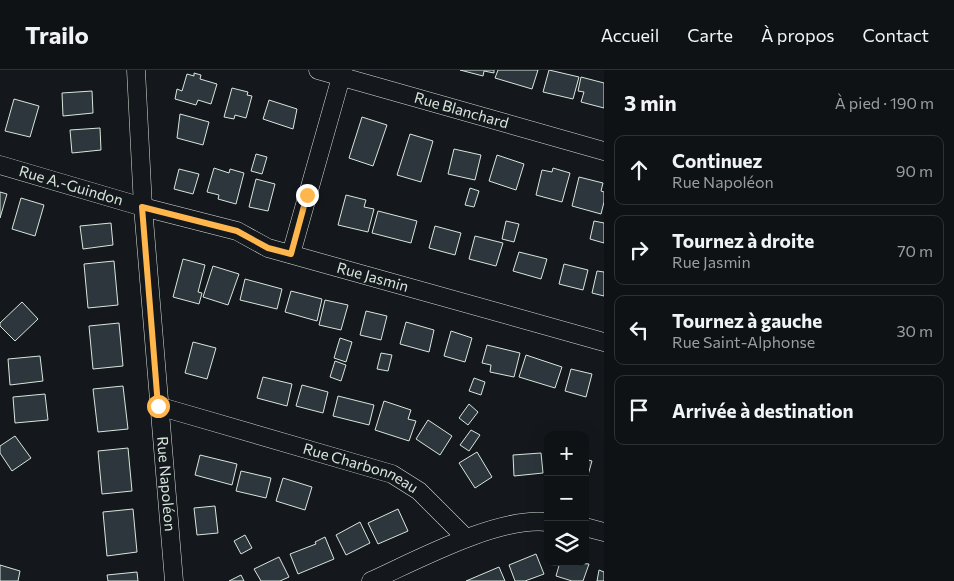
<!DOCTYPE html>
<html lang="fr">
<meta charset="utf-8">
<style>
:root{--surface:#0f1215;--page:#181b1e;--text:#f1f3f6;--muted:#9b9ea0;--line:#2f3234}
body{margin:0;font-family:Commissioner,sans-serif;background:var(--page);color:var(--text)}
.controls{position:absolute;right:15px;bottom:15px;display:grid;overflow:hidden;border-radius:10px;box-shadow:0 5px 20px #0002}
.controls button{width:45px;height:45px;display:grid;place-items:center;padding:0;border:0;border-bottom:1px solid var(--line);background:var(--surface);color:var(--text);font:25px sans-serif}
.stop{position:absolute;width:15px;height:15px;margin:-11px;border:4px solid #ffb74d;border-radius:50%;background:#fff}
.stop.end{background:#ffb74d;border-color:#fff;box-shadow:0 1px 5px #0008}
.list{margin:0;padding:0;list-style:none}
h2{display:flex;justify-content:space-between;align-items:center;height:65px;margin:0;padding:0 20px;font-size:21px}
h2 small{font-size:16px;font-weight:400;color:var(--muted)}
.list li{display:grid;grid-template-columns:32px 1fr auto;gap:15px;align-items:center;box-sizing:border-box;height:70px;margin:0 10px 10px;padding:0 10px;border:1px solid var(--line);border-radius:10px}
.list b{display:block;font-size:19px;white-space:nowrap}
.list p{margin:0;font-size:16px;white-space:nowrap;color:var(--muted)}
.list em{font-size:16px;font-style:normal;color:var(--muted)}
.icon{flex:none;width:28px;height:28px;fill:none;stroke:currentColor;stroke-width:2;stroke-linecap:round;stroke-linejoin:round}
.map{position:relative;flex:none;width:604px;height:511px;overflow:hidden}
header{display:flex;align-items:center;gap:30px;box-sizing:border-box;height:70px;padding:0 25px;background:var(--surface);border-bottom:1px solid var(--line)}
header strong{font-size:24px}
nav{display:flex;gap:28px;margin-inline-start:auto;font-size:18px}
main{display:flex}
aside{flex:1;background:var(--surface)}
.map>svg:first-child{display:block}
.building{fill:#2c363c;stroke:#d8e6dc}
.lines{fill:none;stroke-linecap:round;stroke-linejoin:round}
.minor-casing{stroke:#d8e6dc;stroke-width:19}
.minor{stroke:#14181c;stroke-width:18}
.route{stroke:#ffb74d;stroke-width:6}
.labels{text-anchor:middle;stroke-width:4;stroke-linejoin:round;paint-order:stroke}
.street-label{font-size:15px;fill:#d8e6dc;stroke:#14181c}
</style>
<header>
<strong>Trailo</strong>
<nav><a>Accueil</a><a>Carte</a><a>À propos</a><a>Contact</a></nav>
</header>
<main>
<div class="map">
<svg width="604" height="511" viewBox="0 0 604 511">
<rect width="100%" height="100%" fill="#14181c"/>
<g class="building">
<path d="M460,0h34v3l-10,-2 -1,5z"/>
<path d="M498,0h40l-6,19 -37,-11z"/>
<path d="M549,0l30,7 -6,22 -30,-7z"/>
<path d="M194,3l7,2 -1,4 17,5 -6,20 -13,-4 -2,5 -21,-6 2,-10 5,2 5,-17 7,2z"/>
<path d="M581,7l23,6v25l-23,-6 3,-10 -6,-1z"/>
<path d="M232,18l16,4 -1,3 5,1 -6,22 -11,-3 -1,4 -10,-2z"/>
<path d="M92,21l1,22 -30,3 -1,-23z"/>
<path d="M14,29l25,7 -9,31 -25,-6z"/>
<path d="M269,30l28,9 -4,20 -30,-10z"/>
<path d="M180,44l29,8 -6,23 -26,-7z"/>
<path d="M362,47l25,8 -14,41 -24,-8z"/>
<path d="M100,58l1,22 -29,3 -2,-23z"/>
<path d="M410,64l23,7 -12,41 -24,-7z"/>
<path d="M454,79l27,6 -6,25 -27,-6z"/>
<path d="M256,84l11,3 -5,17 -11,-3z"/>
<path d="M497,85l27,9 -8,26 -27,-9z"/>
<path d="M214,98l15,5 1,-4 14,4 -8,31 -18,-5 1,-4 -12,-3z"/>
<path d="M553,98l17,5 -8,29 -26,-7 6,-25 10,2z"/>
<path d="M179,99l20,5 -6,20 -19,-5z"/>
<path d="M579,107l24,6 -2,8 3,1v10l-3,12 -29,-8z"/>
<path d="M256,109l19,5 -7,27 -19,-4z"/>
<path d="M470,118l9,3 -5,16 -9,-2z"/>
<path d="M0,122l7,2 -7,24z"/>
<path d="M346,125l20,5 -2,7 10,2 -6,23 -30,-7z"/>
<path d="M21,128l23,7 -9,31 -23,-7z"/>
<path d="M378,141l39,10 -6,22 -39,-10z"/>
<path d="M506,151l13,3 -5,18 -12,-3z"/>
<path d="M594,151l10,2v20l-14,-4z"/>
<path d="M111,153l2,22 -30,4 -3,-23z"/>
<path d="M435,156l26,7 -6,22 -26,-7z"/>
<path d="M475,166l28,7 -7,23 -27,-7z"/>
<path d="M519,182l28,7 -6,20 -28,-8z"/>
<path d="M183,189l22,6 -7,27 4,1 -3,11 -26,-7z"/>
<path d="M114,191l4,44 -30,3 -4,-44z"/>
<path d="M564,194l24,6 -5,20 -24,-6z"/>
<path d="M213,196l26,8 -11,31 -25,-8z"/>
<path d="M597,201l7,1v24l-12,-3z"/>
<path d="M245,209l37,10 -5,20 -37,-9z"/>
<path d="M291,221l31,8 -5,22 -32,-9z"/>
<path d="M325,230l23,5 -7,25 -22,-5z"/>
<path d="M22,232l16,17 -23,22 -15,-15v-3z"/>
<path d="M366,241l21,5 -6,24 -21,-5z"/>
<path d="M406,252l28,8 -5,22 -29,-8z"/>
<path d="M119,253l4,43 -30,3 -4,-43z"/>
<path d="M451,261l21,7 -7,24 -21,-6z"/>
<path d="M340,268l12,4 -6,20 -12,-4z"/>
<path d="M193,272l23,6 -9,31 -22,-6z"/>
<path d="M487,275l33,8 -6,24 -24,-5 1,-7 -9,-2z"/>
<path d="M381,283l11,2 -4,16 -11,-2z"/>
<path d="M526,285l36,12 -7,21 -36,-11z"/>
<path d="M40,286l3,25 -33,4 -2,-26z"/>
<path d="M335,291l11,4 -5,16 -11,-4z"/>
<path d="M571,299l21,5 -6,23 -21,-6z"/>
<path d="M263,307l29,7 -5,22 -30,-8z"/>
<path d="M474,308l11,4 -4,13 -12,-4z"/>
<path d="M302,315l26,7 -5,21 -27,-7z"/>
<path d="M123,316l5,43 -30,3 -5,-43z"/>
<path d="M45,324l3,26 -33,3 -2,-26z"/>
<path d="M338,326l36,9 -5,20 -36,-9z"/>
<path d="M384,331l27,9 -3,9 8,2 -7,20 -34,-11z"/>
<path d="M469,334l9,8 -10,13 -9,-7z"/>
<path d="M428,350l24,16 -12,19 -24,-16z"/>
<path d="M471,360l9,5 -11,16 -9,-6z"/>
<path d="M15,366l16,22 -19,13 -12,-18v-7z"/>
<path d="M128,378l4,43 -30,3 -4,-43z"/>
<path d="M477,382l15,25 -17,11 -16,-25z"/>
<path d="M541,383l2,20 -29,3 -1,-21z"/>
<path d="M200,385l37,9 -5,21 -37,-10z"/>
<path d="M585,389l7,2 -6,21 -1,-1z"/>
<path d="M241,401l30,7 -5,20 -30,-7z"/>
<path d="M283,408l29,9 -7,23 -29,-9z"/>
<path d="M215,436l3,27 -21,2 -3,-27z"/>
<path d="M133,439l4,43 -30,4 -4,-44z"/>
<path d="M398,439l10,22 -30,13 -10,-21z"/>
<path d="M360,452l10,21 -24,12 -10,-20z"/>
<path d="M245,465l7,13 -11,6 -7,-13z"/>
<path d="M325,467l9,22 -36,15 -8,-20 26,-10 -1,-2z"/>
<path d="M536,484l8,20 -19,7h-10l-6,-16z"/>
<path d="M279,487l10,20 -9,4h-19l-7,-12z"/>
<path d="M560,492l29,2 -6,17h-11l-16,-5z"/>
<path d="M0,495l20,6 -2,10h-18z"/>
<path d="M499,497l6,14h-39z"/>
<path d="M599,500l5,2v9h-7z"/>
<path d="M137,502l1,9h-30l-1,-6z"/>
<path d="M241,505l3,6h-15z"/>
</g>
<g class="lines">
<defs>
<g id="minor">
<path id="s1" d="M136,0l7,137 31,374"/>
<path id="s2" d="M318,0l286,81"/>
<path id="s3" d="M0,95l143,42 94,24 31,17 336,94"/>
<path d="M291,184l52,-184"/>
<path id="s4" d="M158,336l234,68 27,17 47,47"/>
<path d="M585,457l19,5"/>
<path d="M371,511c46,-21 128,-65 177,-59"/>
</g>
</defs>
<use href="#minor" class="minor-casing"/>
<use href="#minor" class="minor"/>
</g>
<g class="lines">
<path class="route" d="M158,336l-16,-199 95,24 31,17 23,6 16,-59"/>
</g>
<g class="labels">
<g class="street-label">
<text dy="5" stroke="none"><textPath href="#s2" startOffset="149">Rue Blanchard</textPath></text>
<text dy="5" stroke="none"><textPath href="#s3" startOffset="74">Rue A.-Guindon</textPath></text>
<text dy="5" stroke="none"><textPath href="#s3" startOffset="390">Rue Jasmin</textPath></text>
<text dy="5" stroke="none"><textPath href="#s4" startOffset="212">Rue Charbonneau</textPath></text>
<text dy="5" stroke="none"><textPath href="#s1" startOffset="415">Rue Napoléon</textPath></text>
</g>
</g>
</svg>
<div class="controls">
<button>+</button>
<button>−</button>
<button><svg class="icon" aria-label="layers" viewBox="0 0 24 24"><path d="M12 4l9 5-9 5-9-5zM3 14l9 5 9-5"/></svg></button>
</div>
<div class="stop" style="left:158px;top:336px"></div>
<div class="stop end" style="left:307px;top:125px"></div>
</div>
<aside>
<h2>3 min<small>À pied · 190 m</small></h2>
<ul class="list">
<li><svg class="icon" aria-label="ahead" viewBox="0 0 24 24"><path d="M12 20V5M6 11l6-6 6 6"/></svg><div><b>Continuez</b><p>Rue Napoléon</p></div><em>90 m</em></li>
<li><svg class="icon" aria-label="right" viewBox="0 0 24 24"><path d="M7 20v-9h11M14 6l5 5-5 5"/></svg><div><b>Tournez à droite</b><p>Rue Jasmin</p></div><em>70 m</em></li>
<li><svg class="icon" aria-label="left" viewBox="0 0 24 24"><path d="M17 20v-9H6M10 6l-5 5 5 5"/></svg><div><b>Tournez à gauche</b><p>Rue Saint-Alphonse</p></div><em>30 m</em></li>
<li><svg class="icon" aria-label="arrive" viewBox="0 0 24 24"><path d="M6 21V4h12l-3 4 3 4H6"/></svg><div><b>Arrivée à destination</b></div></li>
</ul>
</aside>
</main>
